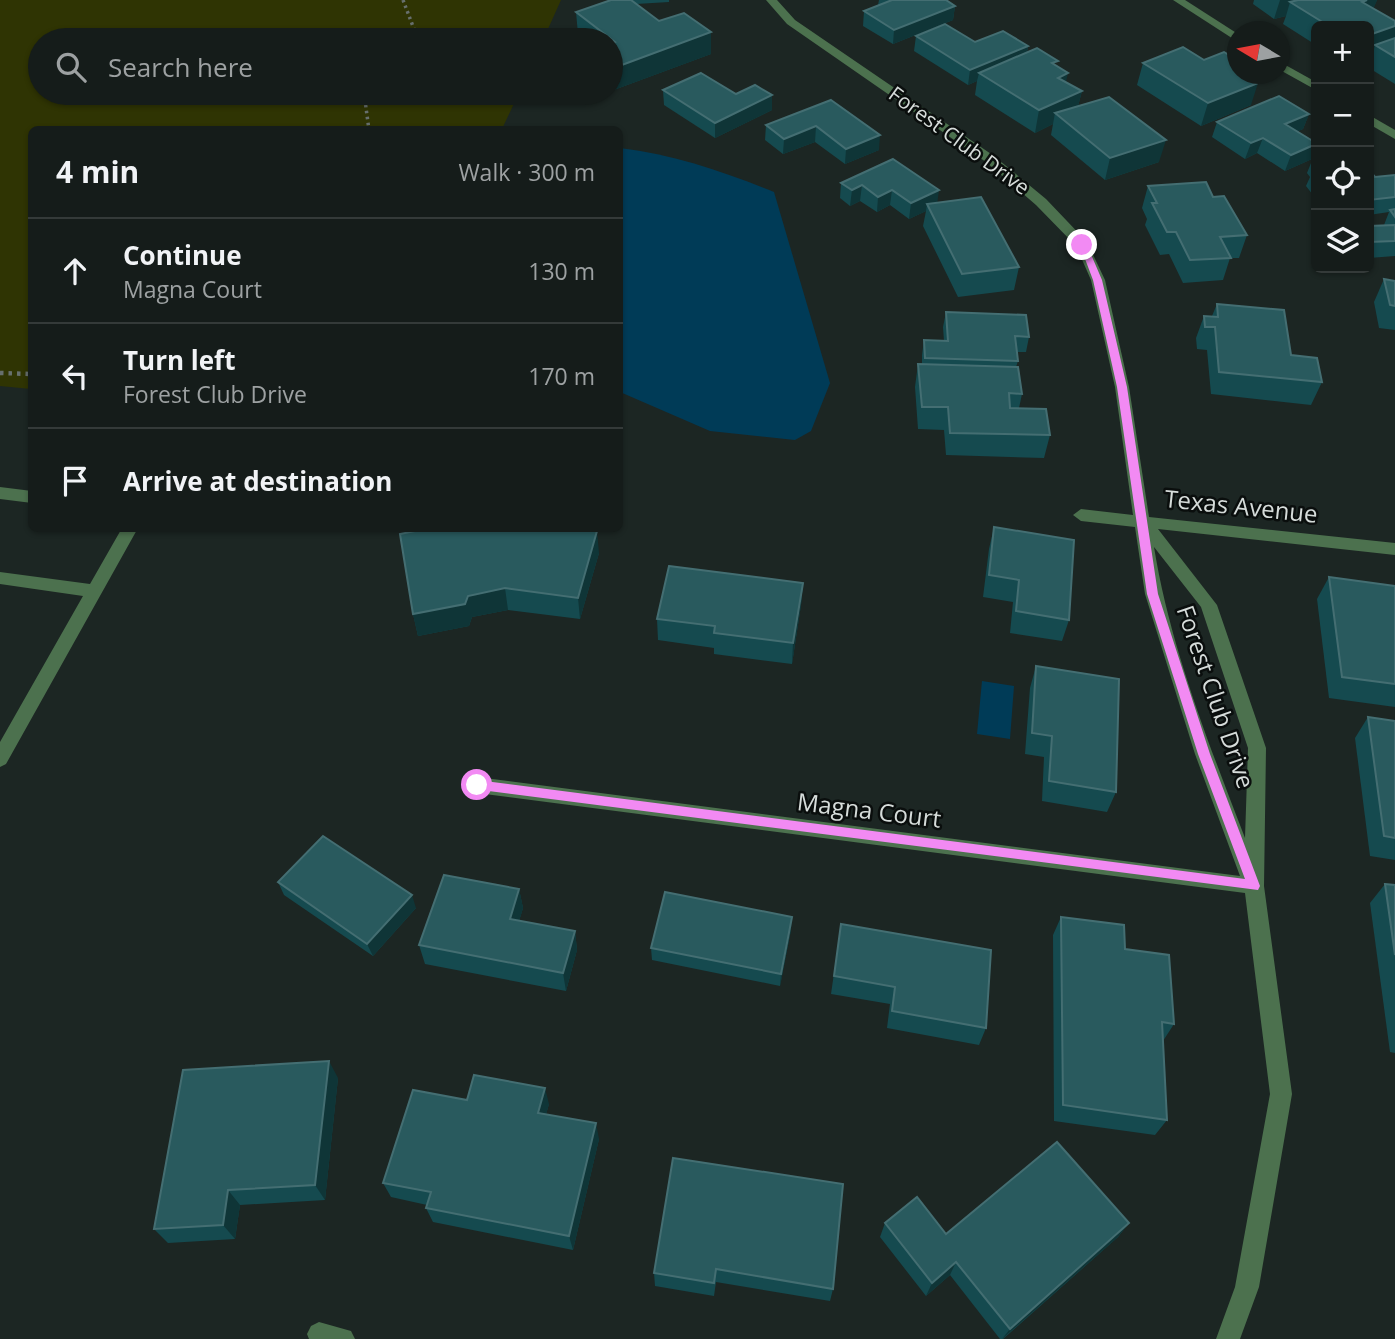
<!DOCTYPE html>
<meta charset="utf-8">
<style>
:root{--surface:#151c1a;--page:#222927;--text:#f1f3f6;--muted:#9da1a2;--line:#343a39}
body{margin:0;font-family:"Open Sans",sans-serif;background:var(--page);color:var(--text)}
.controls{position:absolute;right:21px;top:21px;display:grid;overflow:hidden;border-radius:10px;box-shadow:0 2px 5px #0004}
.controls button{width:63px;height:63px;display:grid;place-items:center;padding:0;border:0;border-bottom:2px solid var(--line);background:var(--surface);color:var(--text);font:35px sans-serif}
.compass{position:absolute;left:1227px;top:21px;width:63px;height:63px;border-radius:50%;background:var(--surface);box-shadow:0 2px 5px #0004;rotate:280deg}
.stop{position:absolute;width:21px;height:21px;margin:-16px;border:5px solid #f28af3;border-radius:50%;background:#fff}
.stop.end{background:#f28af3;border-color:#fff;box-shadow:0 2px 7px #0008}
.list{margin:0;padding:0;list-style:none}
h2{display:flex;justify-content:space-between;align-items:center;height:91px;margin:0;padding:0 28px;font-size:30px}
h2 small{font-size:23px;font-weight:400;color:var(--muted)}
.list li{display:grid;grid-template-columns:46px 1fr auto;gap:21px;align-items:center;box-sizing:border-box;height:105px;padding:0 28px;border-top:2px solid var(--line)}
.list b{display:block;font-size:26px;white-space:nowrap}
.list p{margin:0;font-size:23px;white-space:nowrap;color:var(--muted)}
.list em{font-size:23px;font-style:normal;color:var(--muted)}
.icon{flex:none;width:38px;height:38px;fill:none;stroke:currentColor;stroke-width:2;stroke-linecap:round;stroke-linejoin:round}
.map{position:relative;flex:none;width:1395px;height:1339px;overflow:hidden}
.search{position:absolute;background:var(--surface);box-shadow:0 2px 5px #0004;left:28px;top:28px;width:595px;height:77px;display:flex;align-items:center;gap:18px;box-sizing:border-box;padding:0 24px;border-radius:38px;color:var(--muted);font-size:26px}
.panel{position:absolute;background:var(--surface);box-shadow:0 2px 5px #0004;left:28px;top:126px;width:595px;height:406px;border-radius:10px}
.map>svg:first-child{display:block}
.green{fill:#2f3403}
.water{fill:#003b57}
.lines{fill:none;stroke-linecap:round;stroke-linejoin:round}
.path-far1{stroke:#676f6d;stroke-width:3.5;stroke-dasharray:2.5 3.5;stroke-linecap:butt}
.path{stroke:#676f6d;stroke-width:4.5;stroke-dasharray:3.5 5;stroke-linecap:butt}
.minor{fill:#4c714e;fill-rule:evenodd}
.wall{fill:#154a4f}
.shaded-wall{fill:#0f3537}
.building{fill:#295a5e;stroke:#446e72;stroke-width:2}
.route{fill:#f28af3}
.labels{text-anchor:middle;stroke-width:5;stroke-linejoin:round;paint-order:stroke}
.far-street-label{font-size:21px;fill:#d6dcda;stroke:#0a0e0d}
.street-label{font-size:24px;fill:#d6dcda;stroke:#0a0e0d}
</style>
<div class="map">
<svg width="1395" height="1339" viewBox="0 0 1395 1339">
<rect width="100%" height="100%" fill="#1c2623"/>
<path class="green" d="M0,0h561l-18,40h-503v53h479l-17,36 -470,1 -1,259 -31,-3z"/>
<g class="water">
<path d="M620,148c55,7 102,23 154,44l56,191 -19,48 -16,9 -85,-9 -90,-39z"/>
<path d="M982,681l32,5 -4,53 -33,-5z"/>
</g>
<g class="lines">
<g class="path-far1">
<path d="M403,0l11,29 -5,11"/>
<path d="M364,93l5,37"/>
</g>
<path class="path" d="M0,373l32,1"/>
<g class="minor">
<path d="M766,0h11l18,20 199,136 52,43 41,43 18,38 24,107 20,130 246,26v12l-237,-26 59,76 49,143 -2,138 28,208 -33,193 -19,52h-24l19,-52 35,-193 -25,-201 -768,-100 -7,-2 -2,-6 2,-6 7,-2 763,99 -45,-122 -50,-160 -10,-67 -54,-6 -8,-6 8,-6 52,6 -18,-128 -24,-107 -15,-34 -40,-41 -50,-43 -199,-138zM1154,547l47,60 47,141 -3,90c-36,-94 -75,-191 -91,-291z"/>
<path d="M1173,0h12l53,34v8z"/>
<path d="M1280,62l36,20v8l-36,-20z"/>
<path d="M1369,115l26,15v9l-26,-15z"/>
<path d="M0,487l32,4v12l-32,-4z"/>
<path d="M122,528h16l-132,236 -6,3v-25l83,-146 -83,-12v-12l90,12z"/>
<path d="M319,1322l32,9 4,8h-46l-2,-5 4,-8z"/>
</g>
</g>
<g class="wall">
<path d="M611,0h58v2l-33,2 23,17 52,33 -100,37v-51h-25l-8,-6 -2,-22z"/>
<path d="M879,0h67l9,6 -2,14 -60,24 -30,-18 1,-15 14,-6z"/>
<path d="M1254,0h123l-4,8 22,13v63l-26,-16v-6l4,-9 -4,-27h-53v19l-33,-21 3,-8 -12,3 -21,-15z"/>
<path d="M916,36l59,6 53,4 -1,6 30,14 9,16 16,9 -4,15 81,56 -54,18 -54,-45 2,-11 -18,9 -60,-38 2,-14 -9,4 -54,-34z"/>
<path d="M1204,60l33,14h15l-1,4v27l-50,21 -64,-41 6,-22z"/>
<path d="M663,90l73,4 36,16 -57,28 -51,-33z"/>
<path d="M831,100l48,50 -34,14 -30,-22 -32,12 -18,-14 1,-15z"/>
<path d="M1309,114l-6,15 -5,2 14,28 -27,12 -28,-18 -12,6 -33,-22 5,-15z"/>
<path d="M1316,157v42l-10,-13 4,-9 -3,-4 6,-15z"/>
<path d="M893,159l44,43 82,65 -5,23 -56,7 -35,-71 3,-15 -17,8 -19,-14 -13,7 -17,-11 -10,5 -10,-8 1,-15z"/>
<path d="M1369,170l6,7 20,-2v81l-26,2v-32l15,-1 5,-13 -20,3z"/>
<path d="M1148,186l65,11 34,38 -8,23h-9l-7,22 -40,3 -14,-29 -9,1 -15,-30 2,-6 -5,-11z"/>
<path d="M1384,279l11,2v49l-16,-2 -5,-26z"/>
<path d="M1217,304l74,51 31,27 -11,23 -100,-11 -4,-44 -10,-1 -1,-11 8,-22h8z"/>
<path d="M946,312l83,25 -3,15h-9l1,9 -2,6 6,27 -3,14 31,27 -6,23 -98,-3 -2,-25 -26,-1 -3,-42 3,-23h4v-9l2,-15 20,1 -1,-14z"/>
<path d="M994,527l75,93 -7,21 -52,-8 3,-31 -30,-5 6,-48z"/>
<path d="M599,553l-19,66 -72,-9 -36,7 -3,9 -51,10 -5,-22z"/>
<path d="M1329,577l66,9v121l-66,-9 -12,-99z"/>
<path d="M803,583l-2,22 -9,59 -78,-10v-6l-56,-8 -1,-21z"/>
<path d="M1036,666l80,126 -9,20 -65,-11 2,-44 -19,-3 5,-66z"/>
<path d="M1368,717l27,4v139l-25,-4 -15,-118z"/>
<path d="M278,882l138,26 -43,48 -89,-61z"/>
<path d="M1385,884l10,1v168l-5,-1 -20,-149z"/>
<path d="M519,889l4,19 -4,13 56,10 2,19 -11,41 -141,-27 -6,-19z"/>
<path d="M1061,917l64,32 49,75 -11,17 4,79 -12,15 -101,-14 -1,-186z"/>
<path d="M841,924l145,104 -7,17 -92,-17 3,-24 -59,-10z"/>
<path d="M791,930l-11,56 -128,-26 -1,-12z"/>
<path d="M338,1078l-13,122 -85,5 -5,34 -67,4 -14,-14z"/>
<path d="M467,1100l82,4 -3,10 53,25 -26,111 -140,-28 -7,-14 1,-3 -36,-8 -8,-14z"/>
<path d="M673,1158l160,131 -3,12 -114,-19 -2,14 -59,-10 -1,-13z"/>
<path d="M885,1223l61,11 183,-11 -11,14 -115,102h-3l-50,-64 -24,21 -46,-59z"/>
</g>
<g class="shaded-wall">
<path d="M1280,0h59l-49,2 -4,14 -12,3z"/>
<path d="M1367,0h10l-7,18 -8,-16z"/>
<path d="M955,6l-2,14 -60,24 1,-14z"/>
<path d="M1395,26v11l-3,9 -17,-1 -2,8 -4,1v-19z"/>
<path d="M711,32v22l-100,37v-22z"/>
<path d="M1028,46l-2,15 -47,12 -2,8 -9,4 2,-15z"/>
<path d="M1068,73l-5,22 -5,-17z"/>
<path d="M1245,74h7l-4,13 10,-4 -7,22 -50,21 7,-23z"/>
<path d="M1082,91l-6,23 -21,-1 -2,11 -18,9 4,-23z"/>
<path d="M596,93h11l-10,3z"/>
<path d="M772,95v15l-57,28v-15z"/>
<path d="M1309,114l-6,15 -23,10 5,-15z"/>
<path d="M816,126l-1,16 -32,12 1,-15z"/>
<path d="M880,135l-1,15 -34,14 1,-15z"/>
<path d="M1263,138l-6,15 -12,6 6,-16z"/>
<path d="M1166,140l-7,22 -54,18 5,-22z"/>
<path d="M1316,144v4l-4,11 -27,12 6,-16z"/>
<path d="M862,185l-2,16 -10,5 2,-16z"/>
<path d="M892,190l-2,15 -13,7 1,-15z"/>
<path d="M939,190l-2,15 -10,-1 -1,7 -17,8 2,-16z"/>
<path d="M597,531l2,22 -19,66 -2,-21z"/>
<path d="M803,583l-2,22 -9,59 1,-21z"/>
<path d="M505,588l3,22 -36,7 -3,9 -51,10 -5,-22 55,-18z"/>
<path d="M519,889l4,19 -9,30 -4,-19z"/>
<path d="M412,895l4,13 -43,48 -6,-12z"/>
<path d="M792,917l-1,13 -11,56 1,-12z"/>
<path d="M575,931l2,19 -11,41 -3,-18z"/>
<path d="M329,1061l9,17 -13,122 -10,-15z"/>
<path d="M545,1088l4,16 -7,25 -4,-16z"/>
<path d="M596,1123l3,16 -26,111 -4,-14z"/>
<path d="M228,1190l12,15 -5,34 -12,-14z"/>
<path d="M1129,1223l-11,14 -116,102 8,-10z"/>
<path d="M956,1262l-6,13 -24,21 6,-13z"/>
</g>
<g class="building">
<path d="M611,0h20l28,21 25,-8 27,19 -100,37v-25l4,-2 -39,-30z"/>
<path d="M892,0h54l9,6 -61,24 -30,-19z"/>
<path d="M1298,0h69l-5,2 33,19v5l-26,9v-9h-40l-39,-24z"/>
<path d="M945,24l30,18 28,-11 25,15 -58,24 -54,-34z"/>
<path d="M1395,38v19l-20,-12z"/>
<path d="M1183,47l21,13 20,-8 13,8v14h8h-2l15,9 -50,20 -65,-40z"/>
<path d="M1037,48l21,13 -6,2 16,10 -10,5 24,13 -43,19 -60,-37z"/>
<path d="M701,73l35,21 19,-9 17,10 -57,28 -52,-33z"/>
<path d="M1279,96l30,18 -24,10 31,19v1l-25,11 -28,-17 -12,5 -34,-21z"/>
<path d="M1109,97l57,43 -56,18 -55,-45z"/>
<path d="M831,100l49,35 -34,14 -30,-23 -32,13 -18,-14z"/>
<path d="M893,159l46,31 -28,13 -19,-13 -14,7 -16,-12 -10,5 -11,-7z"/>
<path d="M1369,170l6,7 20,-2v22l-26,3z"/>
<path d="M1206,182l7,15 11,-1 23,39 -27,2 11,21 -41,2 -14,-28h-9l-15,-29h5l-9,-17z"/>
<path d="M981,197l38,70 -57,7 -35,-70z"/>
<path d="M1395,209v8l-5,-7z"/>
<path d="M1395,225v16l-26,1v-16z"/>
<path d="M1384,279l11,2v25l-5,-1z"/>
<path d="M1217,304l67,6 7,45 26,3 5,24 -103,-10 -4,-45h-10l-1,-11 14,1z"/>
<path d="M946,312l80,3 3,22 -14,-1 3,25 -93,-3 -1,-18 24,1z"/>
<path d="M918,364l100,3 4,27 -13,-1 1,15 36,1 4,26 -100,-2 -2,-26h-26z"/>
<path d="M994,527l80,13 -5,80 -53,-9 3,-31 -30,-5z"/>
<path d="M430,528h150l17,3 -19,67 -73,-10 -37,8 -3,8 -52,10 -13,-80z"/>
<path d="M669,566l134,17 -10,60 -79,-10 1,-7 -58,-7z"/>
<path d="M1329,577l66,9v98l-53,-7z"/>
<path d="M1036,666l83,13 -3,113 -67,-11 3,-45 -20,-3z"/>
<path d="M1368,717l27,4v117l-11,-2z"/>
<path d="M323,836l89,59 -45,49 -89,-62z"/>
<path d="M444,875l75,14 -9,30 65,12 -12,42 -144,-28z"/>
<path d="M1385,884l10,1v70z"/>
<path d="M665,892l127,25 -11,57 -130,-26z"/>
<path d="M1061,917l63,8 1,24 44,6 5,69 -12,-2 5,98 -104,-15z"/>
<path d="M841,924l150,26 -5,78 -94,-17 3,-24 -61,-11z"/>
<path d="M329,1061l-14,124 -87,5 -5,35 -69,4 29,-159z"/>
<path d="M474,1075l71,13 -7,25 58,10 -27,113 -143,-28 5,-16 -48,-9 30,-93 54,10z"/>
<path d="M1057,1142l72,81 -119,106 -54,-67 -24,21 -47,-60 32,-26 29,37z"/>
<path d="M673,1158l170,26 -10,105 -117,-20 -2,14 -60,-10z"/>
</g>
<path class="route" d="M1079,243l8,2 15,35 25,107 31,207 52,160 50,132 -2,4 -785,-101v-7l4,-2 768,99 -47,-125 -51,-160 -30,-207 -24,-107z"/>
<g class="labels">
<g class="far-street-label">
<text transform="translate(959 141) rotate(36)" y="7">Forest Club Drive</text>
</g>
<g class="street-label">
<text transform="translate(1241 507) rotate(6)" y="8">Texas Avenue</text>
<text transform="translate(1215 697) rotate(71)" y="8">Forest Club Drive</text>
<text transform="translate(869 811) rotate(7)" y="8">Magna Court</text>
</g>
</g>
</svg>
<div class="controls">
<button>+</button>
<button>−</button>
<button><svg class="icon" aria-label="locate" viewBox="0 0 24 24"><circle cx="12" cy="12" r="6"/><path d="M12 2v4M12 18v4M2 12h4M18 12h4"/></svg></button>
<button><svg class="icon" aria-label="layers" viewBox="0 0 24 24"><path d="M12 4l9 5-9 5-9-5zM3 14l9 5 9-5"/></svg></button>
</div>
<svg class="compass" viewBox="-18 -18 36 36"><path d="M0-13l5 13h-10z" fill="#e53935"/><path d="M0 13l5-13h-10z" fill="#9da1a2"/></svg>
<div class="stop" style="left:477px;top:785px"></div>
<div class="stop end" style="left:1082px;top:245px"></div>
<div class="search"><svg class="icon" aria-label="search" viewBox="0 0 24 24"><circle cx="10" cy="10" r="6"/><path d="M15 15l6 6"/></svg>Search here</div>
<section class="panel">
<h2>4 min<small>Walk · 300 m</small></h2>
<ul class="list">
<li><svg class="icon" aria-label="ahead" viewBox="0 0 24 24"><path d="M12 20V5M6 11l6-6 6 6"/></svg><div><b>Continue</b><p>Magna Court</p></div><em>130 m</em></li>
<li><svg class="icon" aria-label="left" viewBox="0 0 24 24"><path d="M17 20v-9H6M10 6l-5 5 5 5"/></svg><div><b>Turn left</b><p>Forest Club Drive</p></div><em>170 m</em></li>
<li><svg class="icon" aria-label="arrive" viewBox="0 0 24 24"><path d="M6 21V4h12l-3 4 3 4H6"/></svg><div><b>Arrive at destination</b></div></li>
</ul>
</section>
</div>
